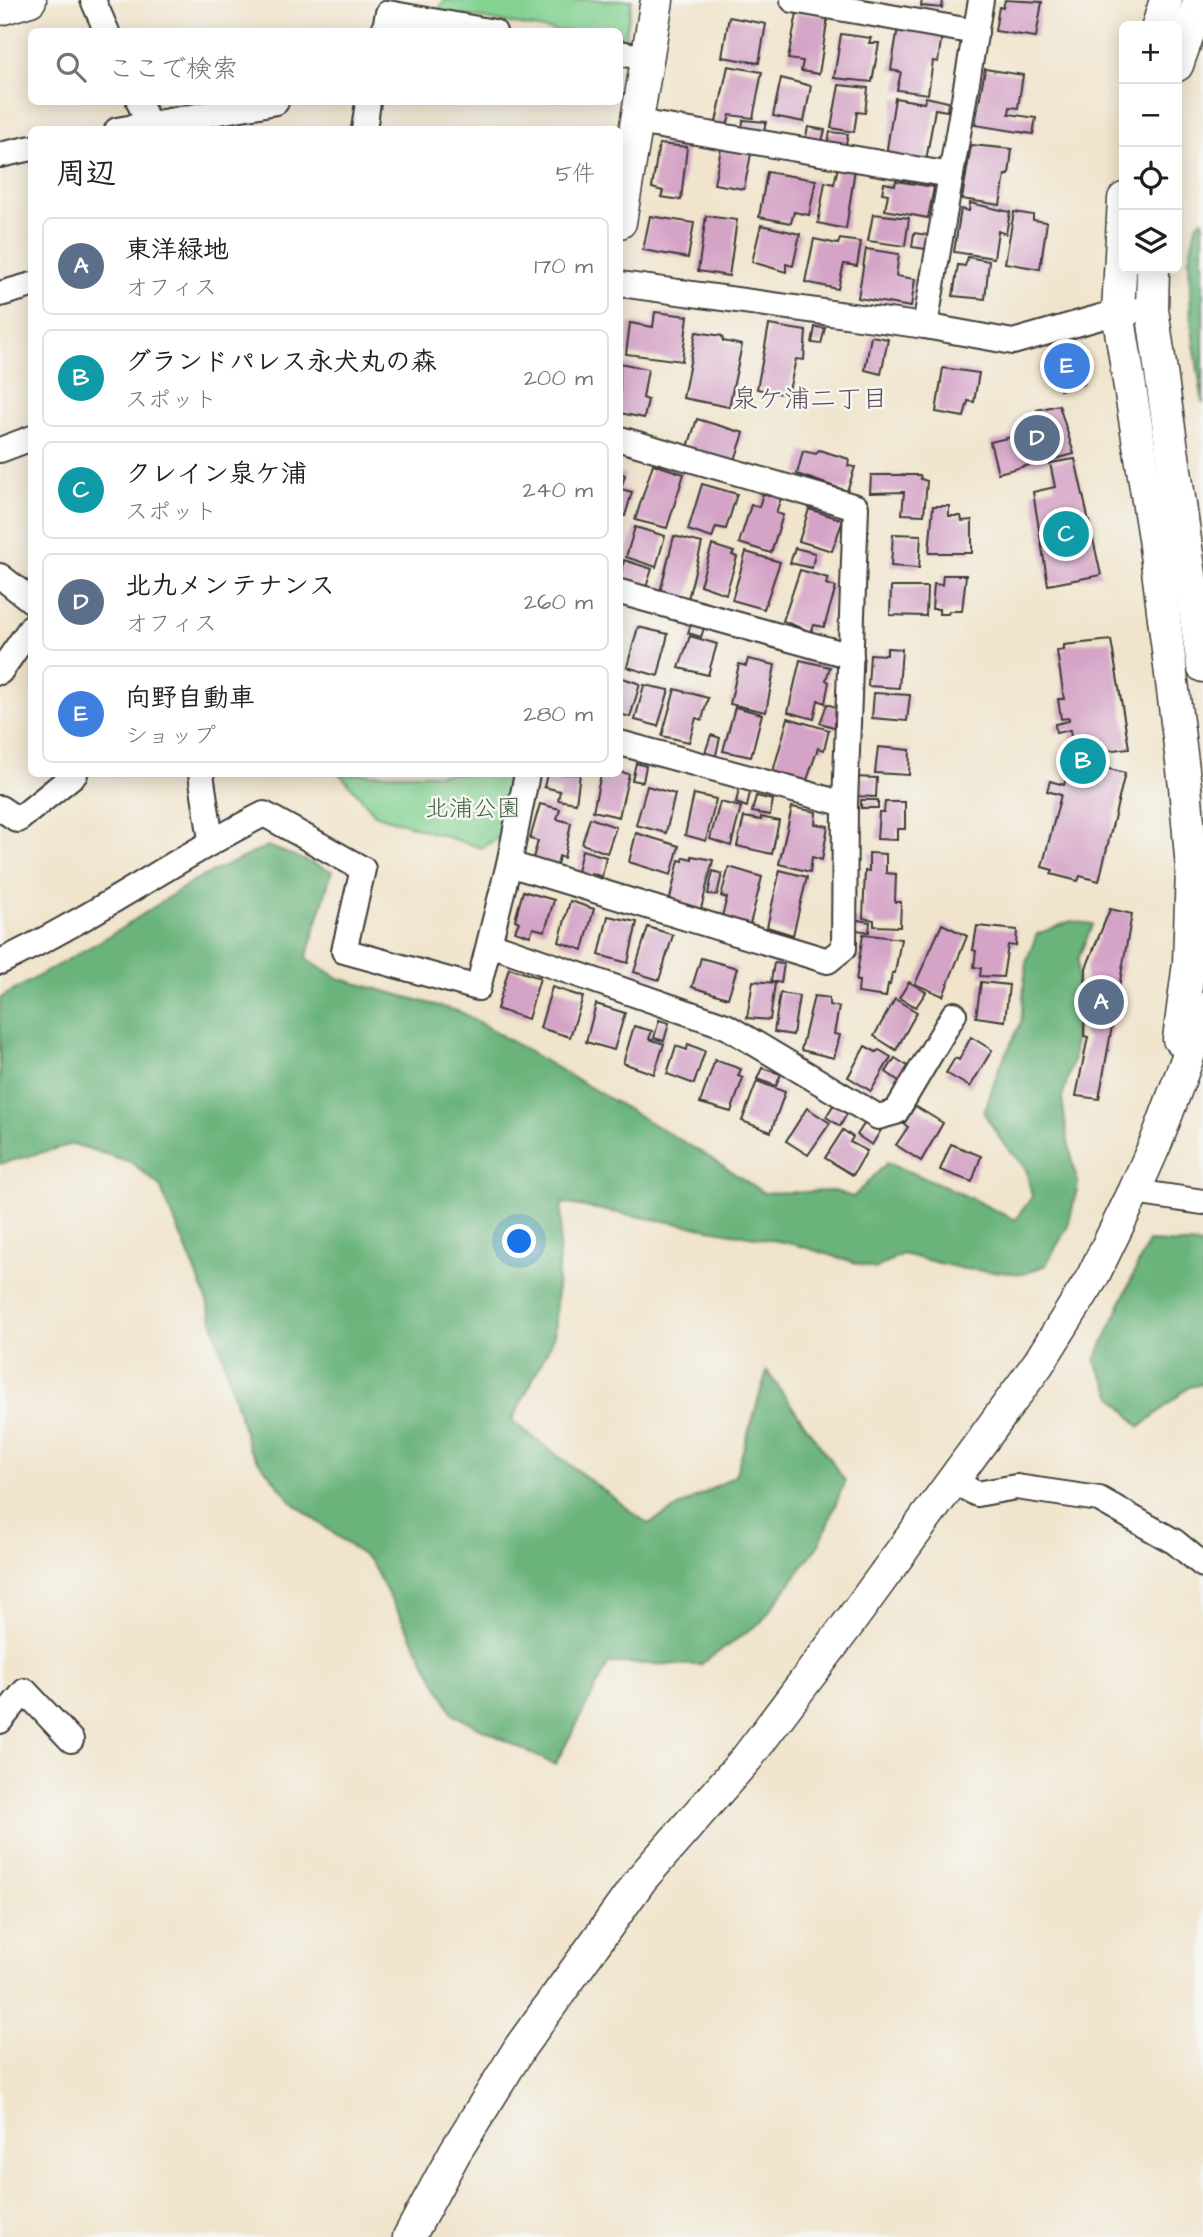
<!DOCTYPE html>
<html lang="ja">
<meta charset="utf-8">
<style>
:root{--surface:#fff;--page:#f2f2f2;--text:#202124;--muted:#757577;--line:#e0e0e0;--accent:#2563eb}
body{margin:0;font-family:"Architects Daughter","Klee One",sans-serif;background:var(--page);color:var(--text)}
.controls{position:absolute;right:21px;top:21px;display:grid;overflow:hidden;border-radius:10px;box-shadow:0 4px 18px #0003}
.controls button{width:63px;height:63px;display:grid;place-items:center;padding:0;border:0;border-bottom:2px solid var(--line);background:var(--surface);color:var(--text);font:35px sans-serif}
.you{position:absolute;left:520px;top:1242px;width:24px;height:24px;margin:-18px;border:5px solid #fff;border-radius:50%;background:#1a73e8;box-shadow:0 0 0 10px #1a73e833}
.badge{display:grid;place-items:center;width:46px;height:46px;border-radius:50%;background:var(--accent);color:#fff;font-size:23px;font-weight:700}
.pin{position:absolute;translate:-50% -50%;border:4px solid #fff;box-shadow:0 2px 7px #0006}
.list{margin:0;padding:0;list-style:none}
h2{display:flex;justify-content:space-between;align-items:center;height:91px;margin:0;padding:0 28px;font-size:30px}
h2 small{font-size:23px;font-weight:400;color:var(--muted)}
.list li{display:grid;grid-template-columns:46px 1fr auto;gap:21px;align-items:center;box-sizing:border-box;height:98px;margin:0 14px 14px;padding:0 14px;border:2px solid var(--line);border-radius:10px}
.list b{display:block;font-size:26px;white-space:nowrap}
.list p{margin:0;font-size:23px;white-space:nowrap;color:var(--muted)}
.list em{font-size:23px;font-style:normal;color:var(--muted)}
.icon{flex:none;width:38px;height:38px;fill:none;stroke:currentColor;stroke-width:2;stroke-linecap:round;stroke-linejoin:round}
.map{position:relative;flex:none;width:1203px;height:2237px;overflow:hidden}
.search{position:absolute;background:var(--surface);box-shadow:0 4px 18px #0003;left:28px;top:28px;width:595px;height:77px;display:flex;align-items:center;gap:18px;box-sizing:border-box;padding:0 24px;border-radius:10px;color:var(--muted);font-size:26px}
.panel{position:absolute;background:var(--surface);box-shadow:0 4px 18px #0003;left:28px;top:126px;width:595px;height:651px;border-radius:10px}
.map>svg:first-child{display:block}
.green{fill:#83d292;stroke:#507757;stroke-width:2}
.forest{fill:#6ab47c;stroke:#43684c;stroke-width:2}
.building{fill:#d4a3c6}
.lines{fill:none;stroke-linecap:round;stroke-linejoin:round}
.minor-casing{stroke:#3c3a36;stroke-width:28}
.tertiary-casing{stroke:#3c3a36;stroke-width:35}
.minor{stroke:#fff;stroke-width:24}
.tertiary{stroke:#fff;stroke-width:32}
.labels{text-anchor:middle;stroke-width:5;stroke-linejoin:round;paint-order:stroke}
.park-label{font-size:24px;fill:#405c45;stroke:#f6f6f2}
.neighbourhood-label{font-size:26px;fill:#5c4b58;stroke:#f6f6f2}
</style>
<div class="map">
<svg width="1203" height="2237" viewBox="0 0 1203 2237">
<rect width="100%" height="100%" fill="#f6f6f2"/>
<filter id="ink" filterUnits="userSpaceOnUse"><feTurbulence type="fractalNoise" baseFrequency=".0143" numOctaves="2"/><feDisplacementMap in="SourceGraphic" scale="14" xChannelSelector="R" yChannelSelector="G"/><feConvolveMatrix kernelMatrix="1 2 1 2 8 2 1 2 1" color-interpolation-filters="sRGB"/></filter>
<filter id="wash" filterUnits="userSpaceOnUse"><feTurbulence type="fractalNoise" baseFrequency=".00686" numOctaves="4" result="noise"/><feDisplacementMap in="SourceGraphic" scale="28" xChannelSelector="R" yChannelSelector="G"/><feGaussianBlur stdDeviation="1.57" result="paint"/><feColorMatrix in="noise" values="0 0 0 0 0 0 0 0 0 0 0 0 0 0 0 0 0 1.4 0 .05"/><feComposite in="paint" operator="in"/></filter>
<g filter="url(#wash)">
<rect width="100%" height="100%" fill="#f0e4cc"/>
<g class="green">
<path d="M444,0h188l-8,43h-4v-11l-65,-1 -117,-20z"/>
<path d="M340,774h173l-10,60 -21,14 -106,-33z"/>
</g>
<g class="forest">
<path d="M1203,220v184l-12,-81 -2,-66 8,-34z"/>
<path d="M268,846l64,25 -26,88 35,20 120,33 250,146 53,35 70,-2 19,6 34,-34 58,23 70,34 17,-23 -6,-28 -23,-26 -19,-30 15,-45 22,-45 5,-61 11,-28 34,-13 22,3 -15,34 -4,99 -12,41 5,39 11,48 -10,41 -22,39 -22,9 -60,-5 -62,-15 -27,15 -81,-25 -232,-41 -8,134 -42,84 136,103 87,-48 32,-105 78,110 -25,62 -59,79 -61,43 -91,-2 -54,102 -101,-50 -84,-154 -78,-59 -43,-53 -44,-155 -45,-108 -29,-24 -58,-18 -73,20v-166l116,-66 77,-51z"/>
<path d="M1148,1242l55,3v139l-14,3 -49,40 -26,-29 -19,-37z"/>
</g>
<g id="blocks">
<g class="building">
<path d="M922,0h21l-1,8 -21,-2z"/>
<path d="M1005,0l37,2 -6,35 -41,-6 4,-24 4,1z"/>
<path d="M797,13l31,3 -9,58 -18,-3 2,-10 -15,-2z"/>
<path d="M729,17l37,7 -7,39 -37,-6z"/>
<path d="M898,27l44,7 -4,28 -5,-1 -5,33 -31,-4 4,-18 -10,-2z"/>
<path d="M841,34l30,4 -2,5h10l-7,39 -38,-4z"/>
<path d="M728,66l34,6 -9,46 -23,-3 -4,14 -11,-2z"/>
<path d="M985,69l38,6 -5,33 -8,-1 -1,7 27,4 -3,16 -58,-9z"/>
<path d="M781,78l30,8 -7,36 -31,-6z"/>
<path d="M839,85l29,3 -3,25 -8,-1 -3,20 -23,-4z"/>
<path d="M926,97l22,5 -1,9 -12,-2 -9,52 -40,-6 9,-57 29,5z"/>
<path d="M743,120l23,2 -3,14 -21,-4z"/>
<path d="M808,127l17,3 -4,15 -16,-4z"/>
<path d="M830,132l18,2 -3,15 -18,-3z"/>
<path d="M659,144l28,3 -6,53 -20,-3 2,-6 -11,-3z"/>
<path d="M971,145l41,4 -3,26h-4l-5,30 -38,-6z"/>
<path d="M721,149l30,5 -7,35 -30,-5z"/>
<path d="M838,167l17,2 -9,60 -28,-6 7,-41 9,2z"/>
<path d="M767,172l49,8 -7,35 -15,-3 -3,11 -32,-6z"/>
<path d="M896,181l38,6 -6,31 -43,-8 3,-16 -6,-1 2,-10 11,2z"/>
<path d="M970,203l40,9 -4,22 -8,-3 -4,27 -40,-6 7,-43 8,2z"/>
<path d="M1014,212l19,3v5l14,2 -7,47 -35,-6z"/>
<path d="M873,214l36,4 -4,28 -37,-5z"/>
<path d="M650,216l44,7 -6,35 -45,-8z"/>
<path d="M706,216l31,4 -8,56 -31,-5z"/>
<path d="M761,225l39,9 -7,32 -7,-2v8l-34,-10z"/>
<path d="M914,233l14,2 -2,14 -14,-2z"/>
<path d="M814,239l24,5 2,-5 21,3 -4,24 -13,-2 -6,25 -33,-7z"/>
<path d="M866,249l33,5 -3,22 19,3 -4,28 -53,-9z"/>
<path d="M968,257l21,4 -4,38 -32,-3 5,-31 7,1z"/>
<path d="M655,312l33,4 -6,45 -56,-7 4,-31 23,4z"/>
<path d="M769,325l37,6 -2,29 -8,-1 -8,36 -31,-6z"/>
<path d="M815,327l10,1 -4,16 -9,-1z"/>
<path d="M696,332l26,4 1,5 19,4 -13,62 -46,-9z"/>
<path d="M871,336l17,3 -7,35 -16,-4z"/>
<path d="M1073,343l11,41 -24,6 -10,-41z"/>
<path d="M620,363l28,6 -5,29 5,2 -4,18 -24,-5z"/>
<path d="M943,368l36,5 -5,29 -6,-1 -4,16 -28,-5z"/>
<path d="M1059,405l15,49 -76,19 -8,-31 30,-7 -2,-6 22,-6 -3,-13z"/>
<path d="M697,419l47,14 -10,30 -46,-16z"/>
<path d="M819,450l30,9 -1,7 7,1 -8,24 -50,-17 6,-23 13,3z"/>
<path d="M1075,459l26,116 -53,10 -15,-93 22,-5 -5,-24z"/>
<path d="M653,464l31,10 -17,54 -32,-8z"/>
<path d="M620,473l5,2 -4,14 11,3 -7,24 -5,-1z"/>
<path d="M871,475h49l1,4 6,2 -3,34 -22,-1 2,-22 -34,1z"/>
<path d="M702,484l35,10 -11,35 -10,-2 -4,11 -24,-8z"/>
<path d="M764,490l18,5 -6,18 7,2 -12,38 -32,-10 12,-38 8,2z"/>
<path d="M933,506h16v10h12l1,5 10,-1v33h-43z"/>
<path d="M809,509l34,11 -11,31 -33,-10z"/>
<path d="M635,527l30,9 -9,31 -30,-10z"/>
<path d="M893,534l28,1 -2,33 -28,-2z"/>
<path d="M674,536l28,7 -15,60 -28,-7z"/>
<path d="M712,545l22,7 -2,3 5,2 -11,37 -26,-9z"/>
<path d="M795,548l20,5 -3,15 -22,-5z"/>
<path d="M746,552l34,10 -16,47 -32,-9z"/>
<path d="M624,560l28,9 -6,18 -26,-8z"/>
<path d="M800,570l28,8 -2,6 10,3 -12,40 -10,-2 -3,7 -28,-11z"/>
<path d="M943,575h23l-4,36h-13l-1,3h-9v-5h-7l2,-25 8,1z"/>
<path d="M891,587h36l-1,29 -36,-1z"/>
<path d="M691,624l13,4 -3,9 -13,-4z"/>
<path d="M638,627l30,7 -10,42 -31,-9z"/>
<path d="M690,636l27,8 -9,31 -29,-7z"/>
<path d="M1111,640l18,108 -46,6 -1,3 25,8 -1,3 19,5 -26,108 -19,-5 -2,5 -27,-7 2,-4 -11,-3 19,-72 -14,-4 3,-10 14,4 9,-32 -3,-23 -14,3 -1,-9 14,-3v-3l-8,1 -3,-20h6l-7,-48 7,-1v-5z"/>
<path d="M887,648l15,1 -3,39 -31,-2 2,-32 17,1z"/>
<path d="M748,659l27,6 -9,47 -36,-8 9,-40 7,2z"/>
<path d="M800,660l30,7 -4,13 3,2 -4,21 -7,-3 -4,19 -26,-7z"/>
<path d="M620,677l20,7 -10,33 -10,-3z"/>
<path d="M644,685l25,5 -11,36 -23,-6z"/>
<path d="M675,689l33,9 -6,22 -6,-2 -7,24 -27,-6z"/>
<path d="M874,693l36,2 -3,26 -35,-3z"/>
<path d="M827,704l16,6 -6,18 -17,-5z"/>
<path d="M735,707l27,7 -11,43 -28,-6z"/>
<path d="M788,718l41,12 -5,20 -6,-2 -12,35 -34,-8z"/>
<path d="M711,735l9,3 -5,21 -11,-3z"/>
<path d="M878,747l32,3 -1,25 -34,-2z"/>
<path d="M636,763l10,3 -3,16 -11,-2z"/>
<path d="M620,772l9,2 -10,43 -26,-6 8,-37z"/>
<path d="M547,774h33l-4,29 -18,-3 2,-9 -16,-4z"/>
<path d="M854,777l23,1 -1,19 -23,-1z"/>
<path d="M647,786l28,8 -9,39 -30,-8z"/>
<path d="M739,788l11,4 -3,15 -11,-4z"/>
<path d="M694,794l22,5 -10,42 -21,-6z"/>
<path d="M756,796l17,4 -3,15 -18,-3z"/>
<rect x="861" y="800" width="17" height="8"/>
<path d="M720,802l21,5 -10,39 -21,-7z"/>
<path d="M885,802h20v27h-8v11l-20,-1 2,-27h5z"/>
<path d="M540,804l20,5 -3,10 14,4 -7,35 -5,-2 -2,9h-26l7,-24 -8,-2z"/>
<path d="M792,807l24,5 -1,12 13,2 -6,34 -10,-3 -2,15 -31,-8z"/>
<path d="M744,817l17,3v-3l18,4 -7,33 -35,-8z"/>
<path d="M590,818l26,9 -9,26 -25,-9z"/>
<path d="M636,833l43,13 -8,29 -42,-13z"/>
<path d="M582,850l24,7 -4,20 -11,-4 -2,6 -13,-3z"/>
<path d="M869,853l17,1v19l10,1 -1,28h6l-1,25 -26,-1v-6l-11,-2 2,-47h4z"/>
<path d="M692,856l21,4 -13,53 -32,-6 11,-47 4,1 1,-4 8,2z"/>
<path d="M729,867l33,10 -13,51 -28,-8 6,-22 -6,-2z"/>
<path d="M780,870l27,7 -14,58 -26,-8z"/>
<path d="M713,871l9,3 -5,21 -9,-1z"/>
<path d="M523,891l31,9 -9,31 -12,-3 -3,8 -15,-5 4,-9 -4,-2z"/>
<path d="M570,901l24,8 -11,41 -24,-8z"/>
<path d="M1110,909l22,5 -33,185 -23,-3 12,-59 -4,-1 2,-68z"/>
<path d="M608,916l29,6 -9,41 -29,-8z"/>
<path d="M852,919l18,3 -1,10 -18,-3z"/>
<path d="M942,924l25,12 -24,60 -28,-12z"/>
<path d="M977,926l40,4 -1,16 -8,-1 -5,32 -23,-1 1,-8 -7,-1 2,-16 -3,-1z"/>
<path d="M648,927l25,8 -14,45 -25,-8z"/>
<path d="M863,934l38,5 -6,34h-3l-2,12 -2,-1 -2,13 -28,-4 1,-12h-3z"/>
<path d="M701,958l36,10 -9,30 -36,-11z"/>
<path d="M774,963l10,1 -3,19 -10,-2z"/>
<path d="M509,968l31,10 -12,41 -31,-10z"/>
<path d="M753,981l22,2 -5,37 -23,-2z"/>
<path d="M909,982l17,10 -10,15 -17,-9z"/>
<path d="M981,982l28,3 -4,36 -29,-4z"/>
<path d="M552,987l31,10 -13,40 -30,-9z"/>
<path d="M780,993l19,3 -6,39 -19,-3z"/>
<path d="M814,996l15,2v7l10,2 -5,27 6,1 -6,23 -33,-8z"/>
<path d="M895,999l22,13 -21,38 -22,-14z"/>
<path d="M596,1004l29,9 -11,37 -28,-8z"/>
<path d="M659,1020l10,3 -5,18 -10,-3z"/>
<path d="M634,1026l18,5 -3,8 15,5 -10,30 -31,-11z"/>
<path d="M971,1037l21,13 -22,37 -24,-14 9,-15 4,2z"/>
<path d="M688,1044l17,7 -11,33 -27,-10 9,-28 11,4z"/>
<path d="M865,1046l11,6 3,-2 12,7 -20,34 -23,-14z"/>
<path d="M895,1058l14,9 -10,14 -13,-9z"/>
<path d="M715,1060l26,9 -3,7 5,2 -12,34 -31,-9z"/>
<path d="M762,1068l19,6 -5,12 -19,-7z"/>
<path d="M757,1081l28,11 -14,40 -29,-11z"/>
<path d="M834,1104l13,10 -7,12 -14,-9z"/>
<path d="M915,1106l28,17 -22,38 -25,-16 12,-18 -4,-3z"/>
<path d="M807,1108l23,15 -22,32 -22,-14z"/>
<path d="M866,1121l15,9 -9,15 -15,-10z"/>
<path d="M843,1130l10,7 -3,5 17,9 -14,24 -28,-17z"/>
<path d="M951,1144l30,12 -9,26 -32,-12z"/>
</g>
</g>
</g>
<g filter="url(#ink)">
<use href="#blocks" fill-opacity="0" stroke="#3c3a36" stroke-width="2"/>
<g class="lines">
<defs>
<g id="minor">
<path d="M93,0l14,32"/>
<path d="M793,0l183,32"/>
<path d="M384,32l4,-19 106,19"/>
<path d="M620,53l26,5"/>
<path d="M139,102l9,21 1,7"/>
<path d="M637,122l314,53"/>
<path d="M117,130l159,-28"/>
<path d="M364,130l4,-28"/>
<path d="M0,155l32,-7"/>
<path d="M620,284l305,42 88,16 105,-30 34,-3"/>
<path d="M0,294l32,-9"/>
<path d="M925,326l56,-326"/>
<path d="M0,450l32,-12"/>
<path d="M0,576l32,25"/>
<path d="M620,592l231,64"/>
<path d="M0,672l32,-46"/>
<path d="M620,743l225,61"/>
<path d="M201,774l10,66"/>
<path d="M0,808l18,12 57,-46"/>
<path d="M509,864l319,97 16,-13 1,-144 11,-297 -236,-68"/>
<path d="M490,944l236,82 152,91 18,-5 58,-98"/>
<path d="M0,962c92,-43 174,-103 264,-148l99,55 -19,82 134,37 31,-124 18,-90"/>
<path d="M1134,1192l69,10"/>
<path d="M953,1481l24,13 39,-7 83,12 76,43 28,23"/>
<path d="M0,1721l25,-30 46,49"/>
</g>
<g id="tertiary">
<path d="M0,9l30,-9"/>
<path d="M1158,26l8,-26"/>
<path d="M1177,65l23,-65"/>
<path d="M1124,199l-6,113 36,226 31,248 7,83 -3,94 -10,76"/>
<path d="M620,222l37,-222"/>
<path d="M1153,268l-1,41 51,357"/>
<path d="M409,2237l46,-85 66,-106 121,-168 105,-120 102,-135 189,-259 54,-86 42,-86 23,-52 32,-86 14,-45"/>
</g>
</defs>
<use href="#minor" class="minor-casing"/>
<use href="#tertiary" class="tertiary-casing"/>
<use href="#minor" class="minor"/>
<use href="#tertiary" class="tertiary"/>
</g>
</g>
<g class="labels">
<g class="park-label">
<text x="473" y="816">北浦公園</text>
</g>
<g class="neighbourhood-label">
<text x="810" y="407">泉ケ浦二丁目</text>
</g>
</g>
</svg>
<div class="controls">
<button>+</button>
<button>−</button>
<button><svg class="icon" aria-label="locate" viewBox="0 0 24 24"><circle cx="12" cy="12" r="6"/><path d="M12 2v4M12 18v4M2 12h4M18 12h4"/></svg></button>
<button><svg class="icon" aria-label="layers" viewBox="0 0 24 24"><path d="M12 4l9 5-9 5-9-5zM3 14l9 5 9-5"/></svg></button>
</div>
<div class="you"></div>
<div class="pin badge" style="left:1101px;top:1002px;background:#5c6f8a">A</div>
<div class="pin badge" style="left:1083px;top:761px;background:#0f9aa8">B</div>
<div class="pin badge" style="left:1066px;top:534px;background:#0f9aa8">C</div>
<div class="pin badge" style="left:1037px;top:438px;background:#5c6f8a">D</div>
<div class="pin badge" style="left:1067px;top:366px;background:#3f7fe0">E</div>
<div class="search"><svg class="icon" aria-label="search" viewBox="0 0 24 24"><circle cx="10" cy="10" r="6"/><path d="M15 15l6 6"/></svg>ここで検索</div>
<section class="panel">
<h2>周辺<small>5件</small></h2>
<ul class="list">
<li><span class="badge" style="background:#5c6f8a">A</span><div><b>東洋緑地</b><p>オフィス</p></div><em>170 m</em></li>
<li><span class="badge" style="background:#0f9aa8">B</span><div><b>グランドパレス永犬丸の森</b><p>スポット</p></div><em>200 m</em></li>
<li><span class="badge" style="background:#0f9aa8">C</span><div><b>クレイン泉ケ浦</b><p>スポット</p></div><em>240 m</em></li>
<li><span class="badge" style="background:#5c6f8a">D</span><div><b>北九メンテナンス</b><p>オフィス</p></div><em>260 m</em></li>
<li><span class="badge" style="background:#3f7fe0">E</span><div><b>向野自動車</b><p>ショップ</p></div><em>280 m</em></li>
</ul>
</section>
</div>
